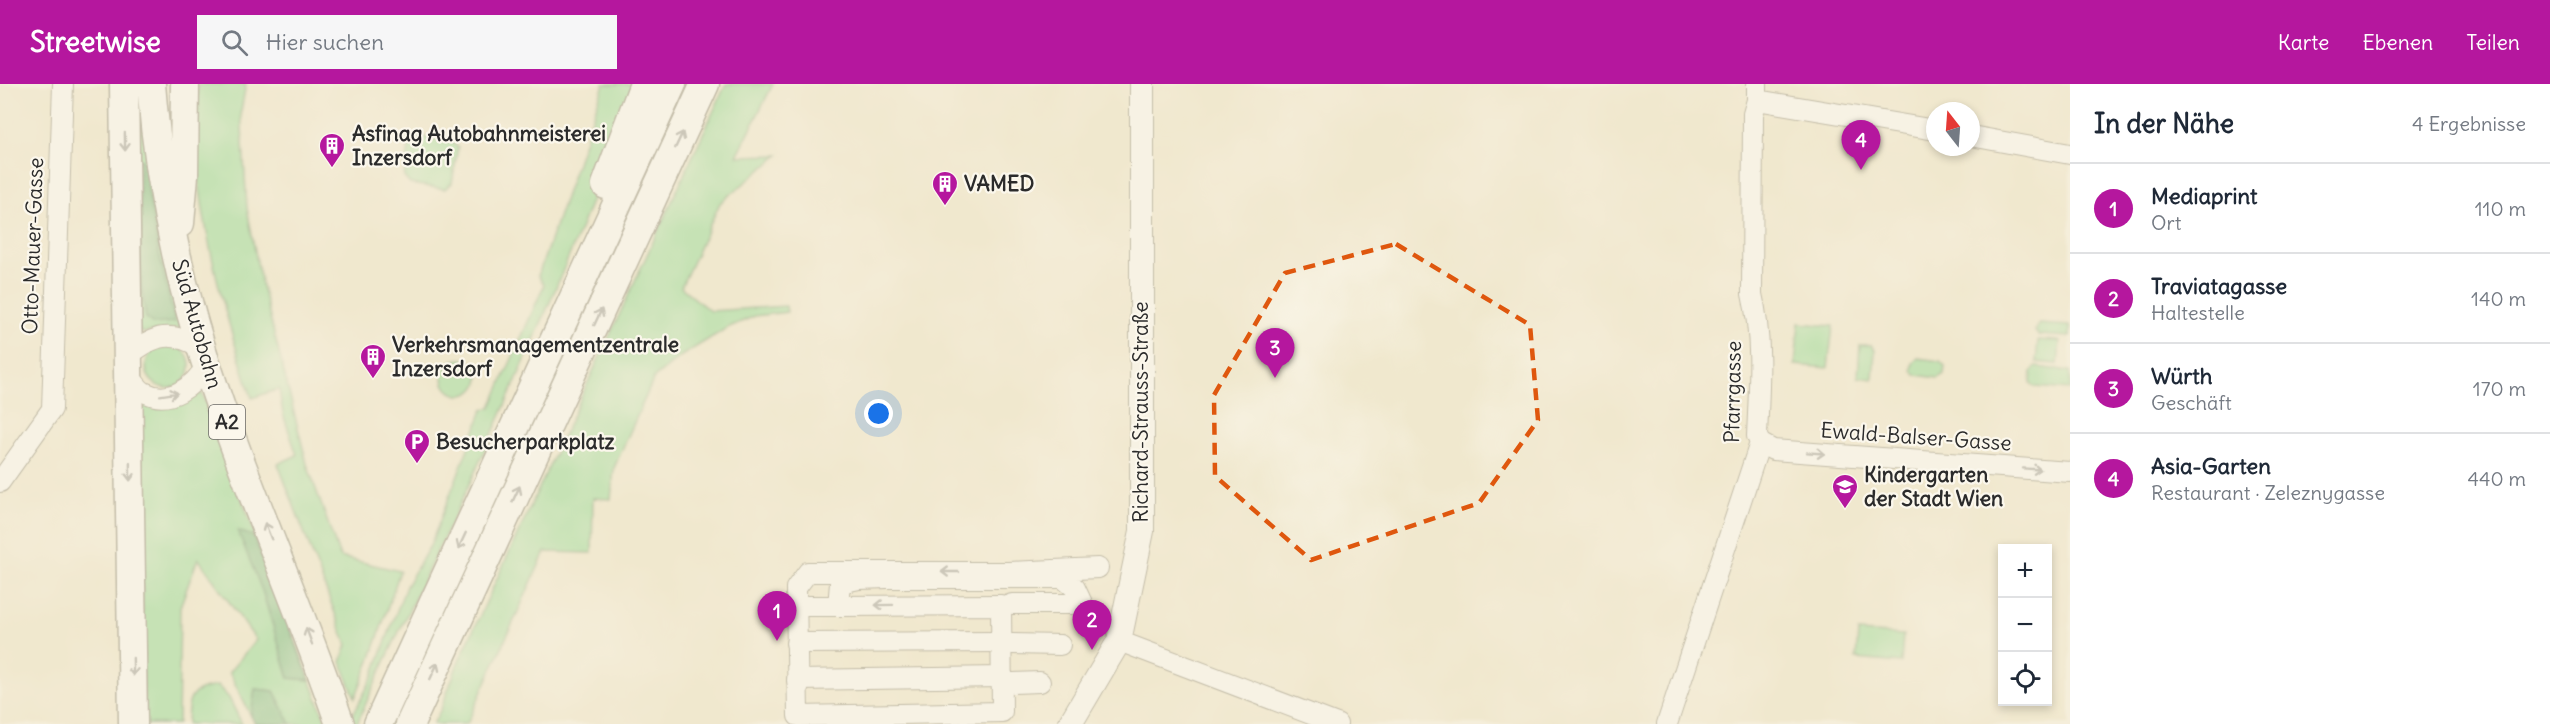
<!DOCTYPE html>
<html lang="de">
<meta charset="utf-8">
<style>
:root{--surface:#fff;--page:#f6f6f7;--text:#1f2937;--muted:#747a83;--line:#e0e1e3;--accent:#b5179e}
body{margin:0;font-family:Delius,sans-serif;background:var(--page);color:var(--text)}
.controls{position:absolute;right:18px;bottom:18px;display:grid;overflow:hidden;border-radius:0px;box-shadow:0 3px 9px #0003}
.controls button{width:54px;height:54px;display:grid;place-items:center;padding:0;border:0;border-bottom:2px solid var(--line);background:var(--surface);color:var(--text);font:30px sans-serif}
.compass{position:absolute;left:1926px;top:18px;width:54px;height:54px;border-radius:50%;background:var(--surface);box-shadow:0 3px 9px #0003;rotate:343deg}
.you{position:absolute;left:879px;top:330px;width:21px;height:21px;margin:-15px;border:4px solid #fff;border-radius:50%;background:#1a73e8;box-shadow:0 0 0 9px #1a73e833}
.badge{display:grid;place-items:center;width:39px;height:39px;border-radius:50%;background:var(--accent);color:#fff;font-size:20px;font-weight:700}
.pin{position:absolute;translate:-50% -50px;filter:drop-shadow(0 2px 3px #0008)}
.pin::after{content:'';position:absolute;top:32px;width:21px;height:18px;background:inherit;clip-path:polygon(0 0,100% 0,50% 100%)}
.list{margin:0;padding:0;list-style:none}
h2{display:flex;justify-content:space-between;align-items:center;height:78px;margin:0;padding:0 24px;font-size:26px}
h2 small{font-size:20px;font-weight:400;color:var(--muted)}
.list li{display:grid;grid-template-columns:39px 1fr auto;gap:18px;align-items:center;box-sizing:border-box;height:90px;padding:0 24px;border-top:2px solid var(--line)}
.list b{display:block;font-size:22px;white-space:nowrap}
.list p{margin:0;font-size:20px;white-space:nowrap;color:var(--muted)}
.list em{font-size:20px;font-style:normal;color:var(--muted)}
.icon{flex:none;width:33px;height:33px;fill:none;stroke:currentColor;stroke-width:2;stroke-linecap:round;stroke-linejoin:round}
.map{position:relative;flex:none;width:2070px;height:640px;overflow:hidden}
header{display:flex;align-items:center;gap:36px;box-sizing:border-box;height:84px;padding:0 30px;background:var(--accent);color:#fff}
header strong{font-size:28px}
nav{display:flex;gap:33px;margin-inline-start:auto;font-size:21px}
.search{width:420px;height:54px;background:var(--page);display:flex;align-items:center;gap:15px;box-sizing:border-box;padding:0 21px;border-radius:0px;color:var(--muted);font-size:22px}
main{display:flex}
aside{flex:1;background:var(--surface)}
.map>svg:first-child{display:block}
.green{fill:#93dc97;stroke:#5f8461;stroke-width:1.5;fill-rule:evenodd}
.forest{fill:#76bc80;stroke:#507456;stroke-width:1.5}
.lines{fill:none;stroke-linecap:round;stroke-linejoin:round}
.minor-casing{stroke:#8e8a7c;stroke-width:22}
.major-casing{stroke:#8e8a7c;stroke-width:26}
.highway-casing{stroke:#8e8a7c;stroke-width:31}
.minor{stroke:#fff;stroke-width:20}
.major{stroke:#fff;stroke-width:24}
.highway{stroke:#fff;stroke-width:28}
.oneway{stroke:#a0a0a0}
.marked{fill:none;stroke:#df570e;stroke-width:4.5;stroke-dasharray:12 8;stroke-linejoin:round}
.labels{text-anchor:middle;stroke-width:4.5;stroke-linejoin:round;paint-order:stroke}
.shield{fill:#fbf7ec;stroke:#696865;stroke-width:1.5}
.shield-label{font-size:20px;font-weight:bold;fill:#2b2b2b}
.poi-label{font-size:21px;font-weight:bold;fill:#2b2b2b;stroke:#fbf7ec;text-anchor:start}
.street-label{font-size:21px;fill:#2b2b2b;stroke:#fbf7ec}
</style>
<header>
<strong>Streetwise</strong>
<div class="search"><svg class="icon" aria-label="search" viewBox="0 0 24 24"><circle cx="10" cy="10" r="6"/><path d="M15 15l6 6"/></svg>Hier suchen</div>
<nav><a>Karte</a><a>Ebenen</a><a>Teilen</a></nav>
</header>
<main>
<div class="map">
<svg width="2070" height="640" viewBox="0 0 2070 640">
<rect width="100%" height="100%" fill="#fbf7ec"/>
<filter id="ink" filterUnits="userSpaceOnUse"><feTurbulence type="fractalNoise" baseFrequency=".0167" numOctaves="2"/><feDisplacementMap in="SourceGraphic" scale="12" xChannelSelector="R" yChannelSelector="G"/><feConvolveMatrix kernelMatrix="1 2 1 2 8 2 1 2 1" color-interpolation-filters="sRGB"/></filter>
<filter id="wash" filterUnits="userSpaceOnUse"><feTurbulence type="fractalNoise" baseFrequency=".008" numOctaves="4" result="noise"/><feDisplacementMap in="SourceGraphic" scale="24" xChannelSelector="R" yChannelSelector="G"/><feGaussianBlur stdDeviation="1.35" result="paint"/><feColorMatrix in="noise" values="0 0 0 0 0 0 0 0 0 0 0 0 0 0 0 0 0 1.4 0 .05"/><feComposite in="paint" operator="in"/></filter>
<g filter="url(#wash)">
<rect width="100%" height="100%" fill="#f0e8ce"/>
<g class="green">
<path d="M134,0h6l47,248 -9,-4 -35,5 -5,-3zM143,75l15,90 17,72 -29,-3 -5,-33 -2,-125z"/>
<path d="M198,0h48l-5,27 6,97 13,70 47,186 33,93 60,14 -30,90 -15,37 -14,-36 6,-17 -69,-181 19,-9 -14,-41 -4,-25 -27,9c-25,-76 -48,-155 -55,-236 -2,-26 0,-52 1,-78z"/>
<path d="M604,0h32c-52,142 -111,281 -175,418 -35,74 -72,147 -104,222h-9l25,-48 33,-90 24,-40 53,-136 8,-3 53,-122 -6,-9z"/>
<path d="M726,0h47l-36,72 42,-1 -59,48 -39,84 29,24 76,-5 1,6 -32,4 -28,12 -46,28 -27,22 -40,90 -3,31 -18,-1 -1,55 -47,-1 -78,172h-34l8,-15 17,-46z"/>
<path d="M417,52l35,5 6,7 -6,35 -7,6 -35,-5 -6,-7 6,-37z"/>
<path d="M1799,239l34,3 -5,42 -33,-3z"/>
<path d="M2039,240l31,2v11l-32,-2 -3,-4z"/>
<path d="M2038,256l22,1 -2,23 -22,-2z"/>
<circle cx="168" cy="282" r="22"/>
<path d="M1860,261h11l4,5 -2,29 -15,-2z"/>
<path d="M1918,274l22,3 5,5 -1,8 -6,4 -22,-3 -4,-4 1,-8z"/>
<circle cx="461" cy="293" r="18"/>
<path d="M2036,283l34,4v19l-35,-3 -4,-4 1,-12z"/>
<path d="M202,309l125,331h-36l-17,-33 -19,-2 -4,27 -22,-44 27,-32 -58,-82 -18,49 -2,117h-34l-4,-321c23,3 40,-1 62,-10zM263,509l47,87 -21,-2z"/>
<path d="M1858,548l45,3 -2,28 -45,-4z"/>
<path d="M218,602l11,12 13,26h-55c1,-26 2,-35 31,-38z"/>
</g>
<g class="forest">
<path d="M143,75l15,90 17,73 -22,2 -7,-6 -5,-33 -2,-125z"/>
<path d="M238,447l15,5 57,144 -21,-2 -26,-85z"/>
<path d="M255,605l19,2 17,33h-36l-4,-8z"/>
</g>
</g>
<g filter="url(#ink)">
<g class="lines">
<defs>
<g id="minor">
<path d="M1757,16l178,30"/>
<path d="M1971,52l99,18"/>
<path d="M128,272c27,-22 43,-26 74,-8"/>
<path d="M128,290c5,6 10,15 16,18 26,14 50,-6 63,-27"/>
<path d="M1760,359l13,7 297,22"/>
<path d="M0,398l52,-73 11,-325"/>
<path d="M1082,519l-7,-15 -12,-10h-176l-28,1 -19,4 -2,23 163,-1 1,107 -204,4 -2,-128 12,-16h200l90,-4"/>
<path d="M1012,520h70"/>
<path d="M796,522h42"/>
<path d="M1119,557l218,83"/>
<path d="M796,559l207,-1"/>
<path d="M1012,560l48,1"/>
<path d="M797,596l206,-3"/>
<path d="M1013,599l27,-1"/>
<path d="M1667,640l93,-281 -3,-7c2,-47 6,-96 -5,-142l1,-180 4,-14v-16"/>
</g>
<path id="major" d="M1070,640l49,-83 23,-110v-447"/>
<g id="highway">
<path d="M124,0l9,640"/>
<path d="M151,0c6,77 19,154 40,229 39,140 102,273 149,411"/>
<path d="M606,101l38,-101"/>
<path d="M180,139l4,-48 1,-91"/>
<path d="M378,640l294,-640"/>
<path d="M410,640l295,-640"/>
</g>
</defs>
<use href="#minor" class="minor-casing"/>
<use href="#major" class="major-casing"/>
<use href="#highway" class="highway-casing"/>
<use href="#minor" class="minor"/>
<use href="#major" class="major"/>
<use href="#highway" class="highway"/>
</g>
<defs><path id="oneway-shaft" d="M-6 0H5M1.5-3L5.5 0L1.5 3" fill="none" stroke-width="1.6" stroke-linecap="round" stroke-linejoin="round" transform="scale(1.5)"/></defs>
<g class="oneway">
<use href="#oneway-shaft" transform="translate(679 56) rotate(-65)"/>
<use href="#oneway-shaft" transform="translate(125 58) rotate(89)"/>
<use href="#oneway-shaft" transform="translate(598 233) rotate(-65)"/>
<use href="#oneway-shaft" transform="translate(169 310) rotate(-9)"/>
<use href="#oneway-shaft" transform="translate(1816 369) rotate(4)"/>
<use href="#oneway-shaft" transform="translate(2032 385) rotate(4)"/>
<use href="#oneway-shaft" transform="translate(130 388) rotate(89)"/>
<use href="#oneway-shaft" transform="translate(516 410) rotate(-65)"/>
<use href="#oneway-shaft" transform="translate(268 447) rotate(-112)"/>
<use href="#oneway-shaft" transform="translate(462 457) rotate(115)"/>
<use href="#oneway-shaft" transform="translate(950 488) rotate(-180)"/>
<use href="#oneway-shaft" transform="translate(884 521) rotate(179)"/>
<use href="#oneway-shaft" transform="translate(309 552) rotate(-110)"/>
<use href="#oneway-shaft" transform="translate(133 583) rotate(89)"/>
<use href="#oneway-shaft" transform="translate(434 587) rotate(-65)"/>
</g>
</g>
<path d="M0 0H2070V640H0ZM1396,160l134,81 8,95 -59,83 -168,57 -96,-84 -1,-81 71,-122z" fill="#f0e8ce" fill-opacity=".55" fill-rule="evenodd"/>
<path class="marked" d="M1396,160l134,81 8,95 -59,83 -168,57 -96,-84 -1,-81 71,-122z"/>
<defs>
<symbol id="building-pin" viewBox="-11 -11 22 30"><path d="M0 17L-7.5 6A9.5 9.5 0 1 1 7.5 6Z" fill="#b5179e" stroke="#fbf7ec"/><path d="M-4-6H4V6H1V3H-1V6H-4ZM-2.5-4.3h1.7v1.8h-1.7ZM.8-4.3h1.7v1.8H.8ZM-2.5-1h1.7V.8h-1.7ZM.8-1h1.7V.8H.8Z" fill="#fff"/></symbol>
<symbol id="parking-pin" viewBox="-11 -11 22 30"><path d="M0 17L-7.5 6A9.5 9.5 0 1 1 7.5 6Z" fill="#b5179e" stroke="#fbf7ec"/><path d="M-3.5-5.5H1a3.5 3.5 0 0 1 0 7H-1V5.5H-3.5ZM-1-3.4V-.6H.8a1.4 1.4 0 0 0 0-2.8Z" fill="#fff"/></symbol>
<symbol id="school-pin" viewBox="-11 -11 22 30"><path d="M0 17L-7.5 6A9.5 9.5 0 1 1 7.5 6Z" fill="#b5179e" stroke="#fbf7ec"/><path d="M0-5L7-2L0 1L-7-2ZM-4 1L0 2.5L4 1V4Q0 6-4 4Z" fill="#fff"/></symbol>
</defs>
<g fill-rule="evenodd">
<use href="#building-pin" x="317" y="47" width="30" height="40"/>
<use href="#building-pin" x="930" y="85" width="30" height="40"/>
<use href="#building-pin" x="358" y="258" width="30" height="40"/>
<use href="#parking-pin" x="402" y="343" width="30" height="40"/>
<use href="#school-pin" x="1830" y="388" width="30" height="40"/>
</g>
<g class="labels">
<rect class="shield" x="209" y="321" width="36" height="34" rx="4.5"/>
<g class="shield-label">
<text x="227" y="345">A2</text>
</g>
<g class="poi-label">
<text x="352" y="57">Asfinag Autobahnmeisterei<tspan x="352" dy="24">Inzersdorf</tspan></text>
<text x="964" y="107">VAMED</text>
<text x="392" y="268">Verkehrsmanagementzentrale<tspan x="392" dy="24">Inzersdorf</tspan></text>
<text x="436" y="365">Besucherparkplatz</text>
<text x="1864" y="398">Kindergarten<tspan x="1864" dy="24">der Stadt Wien</tspan></text>
</g>
<g class="street-label">
<text transform="translate(33 162) rotate(-88)" y="7">Otto-Mauer-Gasse</text>
<text transform="translate(197 240) rotate(74)" y="7">Süd Autobahn</text>
<text transform="translate(1733 308) rotate(-89)" y="7">Pfarrgasse</text>
<text transform="translate(1141 328) rotate(-90)" y="7">Richard-Strauss-Straße</text>
<text transform="translate(1916 353) rotate(4)" y="7">Ewald-Balser-Gasse</text>
</g>
</g>
</svg>
<div class="controls">
<button>+</button>
<button>−</button>
<button><svg class="icon" aria-label="locate" viewBox="0 0 24 24"><circle cx="12" cy="12" r="6"/><path d="M12 2v4M12 18v4M2 12h4M18 12h4"/></svg></button>
</div>
<svg class="compass" viewBox="-18 -18 36 36"><path d="M0-13l5 13h-10z" fill="#e53935"/><path d="M0 13l5-13h-10z" fill="#747a83"/></svg>
<div class="you"></div>
<div class="pin badge" style="left:777px;top:557px">1</div>
<div class="pin badge" style="left:1092px;top:566px">2</div>
<div class="pin badge" style="left:1275px;top:294px">3</div>
<div class="pin badge" style="left:1861px;top:86px">4</div>
</div>
<aside>
<h2>In der Nähe<small>4 Ergebnisse</small></h2>
<ul class="list">
<li><span class="badge">1</span><div><b>Mediaprint</b><p>Ort</p></div><em>110 m</em></li>
<li><span class="badge">2</span><div><b>Traviatagasse</b><p>Haltestelle</p></div><em>140 m</em></li>
<li><span class="badge">3</span><div><b>Würth</b><p>Geschäft</p></div><em>170 m</em></li>
<li><span class="badge">4</span><div><b>Asia-Garten</b><p>Restaurant · Zeleznygasse</p></div><em>440 m</em></li>
</ul>
</aside>
</main>
